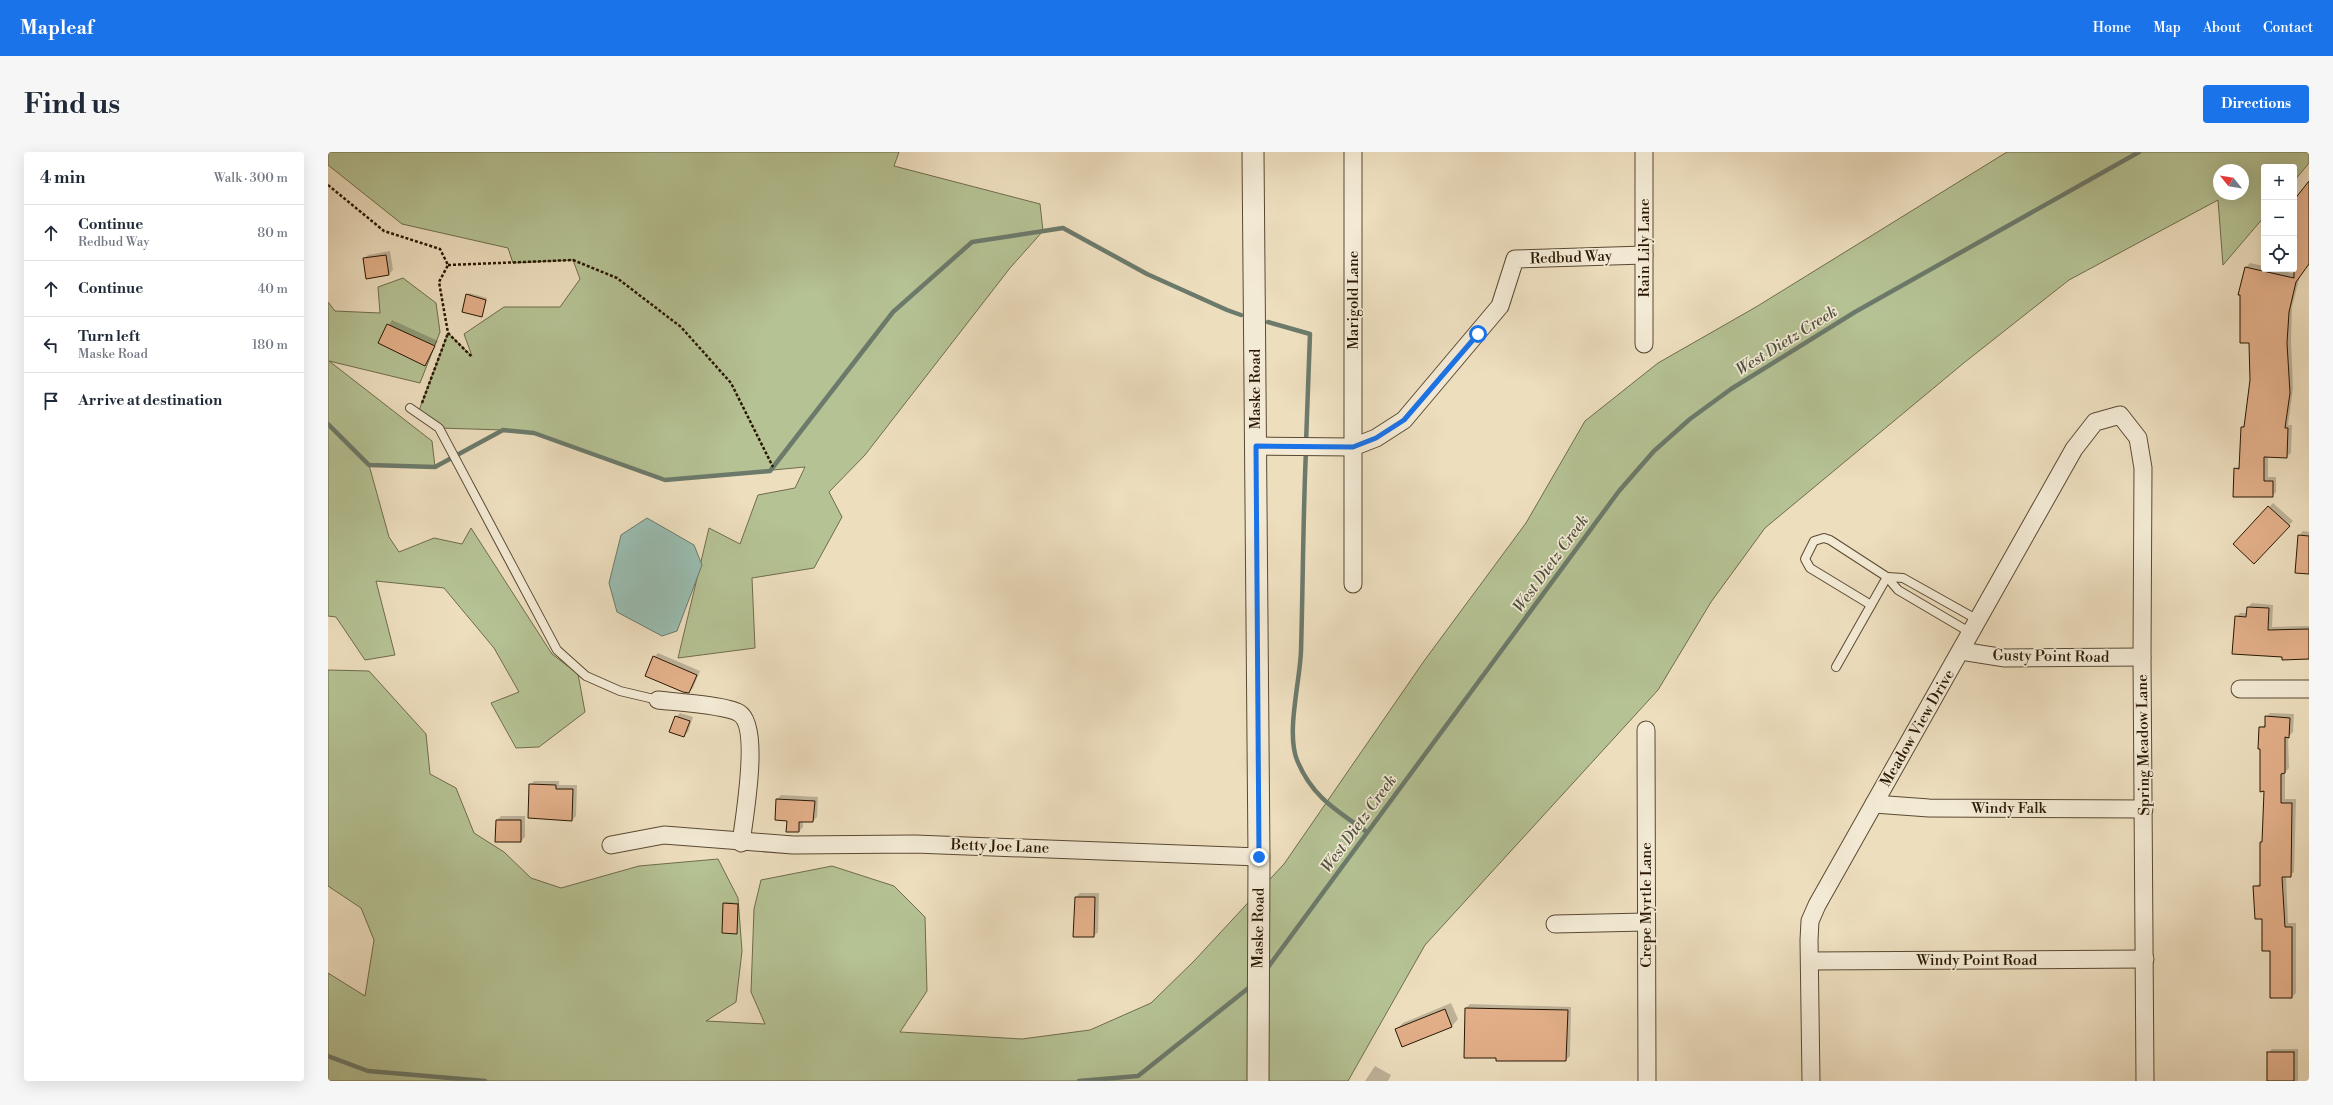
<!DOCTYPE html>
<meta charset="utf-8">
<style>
:root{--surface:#fff;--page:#f6f6f7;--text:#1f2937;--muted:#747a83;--line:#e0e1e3;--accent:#1a73e8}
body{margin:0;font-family:"Libre Bodoni",serif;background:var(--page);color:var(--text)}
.controls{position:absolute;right:12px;top:12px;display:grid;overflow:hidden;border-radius:4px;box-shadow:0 4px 16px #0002}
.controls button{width:36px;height:36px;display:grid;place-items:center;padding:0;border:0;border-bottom:1px solid var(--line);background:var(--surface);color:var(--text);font:20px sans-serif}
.compass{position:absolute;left:1885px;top:12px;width:36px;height:36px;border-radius:50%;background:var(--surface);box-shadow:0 4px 16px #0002;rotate:300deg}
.stop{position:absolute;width:12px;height:12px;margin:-9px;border:3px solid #1a73e8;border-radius:50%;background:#fff}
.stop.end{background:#1a73e8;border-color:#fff;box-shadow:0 1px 4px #0008}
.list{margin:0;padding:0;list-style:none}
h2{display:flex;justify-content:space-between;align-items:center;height:52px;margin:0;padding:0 16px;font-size:17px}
h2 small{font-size:13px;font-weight:400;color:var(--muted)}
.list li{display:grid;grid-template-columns:26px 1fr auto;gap:12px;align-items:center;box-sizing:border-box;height:56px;padding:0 16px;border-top:1px solid var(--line)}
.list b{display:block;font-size:15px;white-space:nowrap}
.list p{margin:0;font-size:13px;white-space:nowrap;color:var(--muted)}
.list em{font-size:13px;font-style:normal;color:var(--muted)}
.icon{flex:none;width:22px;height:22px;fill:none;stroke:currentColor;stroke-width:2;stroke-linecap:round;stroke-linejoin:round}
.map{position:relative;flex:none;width:1981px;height:929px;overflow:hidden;border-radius:4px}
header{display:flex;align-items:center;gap:24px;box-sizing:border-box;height:56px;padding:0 20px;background:var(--accent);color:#fff}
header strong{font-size:19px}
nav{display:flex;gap:22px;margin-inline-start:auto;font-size:14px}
.intro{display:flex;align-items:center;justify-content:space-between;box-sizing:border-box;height:96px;padding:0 24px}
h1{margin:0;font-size:28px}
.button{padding:10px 18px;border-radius:4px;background:var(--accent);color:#fff;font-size:14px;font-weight:700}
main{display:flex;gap:24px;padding:0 24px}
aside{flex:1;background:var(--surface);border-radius:4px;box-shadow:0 4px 16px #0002}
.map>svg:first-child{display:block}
.green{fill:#b5c294;stroke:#6f6c4c;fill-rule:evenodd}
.water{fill:#99bcb0;stroke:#6c7a6b}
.shadow{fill:#0003}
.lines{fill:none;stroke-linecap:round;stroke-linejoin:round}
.stream{stroke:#6c7a6b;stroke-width:4.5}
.building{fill:#e2af89;stroke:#291703}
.service-casing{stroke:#5a4932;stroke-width:10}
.minor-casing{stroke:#5a4932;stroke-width:19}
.tertiary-casing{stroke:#5a4932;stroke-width:23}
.path{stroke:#291703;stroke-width:2.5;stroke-dasharray:3 2;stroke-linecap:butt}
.service{stroke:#f3ead5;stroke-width:8}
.minor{stroke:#f3ead5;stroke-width:17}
.tertiary{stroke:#f3ead5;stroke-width:21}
.route{stroke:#1a73e8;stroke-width:5}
.labels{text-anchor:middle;stroke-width:3.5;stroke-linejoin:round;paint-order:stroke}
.street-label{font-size:15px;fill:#291703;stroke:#f3ead5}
.water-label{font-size:16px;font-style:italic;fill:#505140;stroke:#f3ead5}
</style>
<header>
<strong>Mapleaf</strong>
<nav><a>Home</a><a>Map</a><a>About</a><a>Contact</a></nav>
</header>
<div class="intro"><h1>Find us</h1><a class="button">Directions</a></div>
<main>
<aside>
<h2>4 min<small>Walk · 300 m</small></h2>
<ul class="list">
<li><svg class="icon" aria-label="ahead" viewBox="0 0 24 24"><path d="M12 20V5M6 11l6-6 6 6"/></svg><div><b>Continue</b><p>Redbud Way</p></div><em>80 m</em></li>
<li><svg class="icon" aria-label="ahead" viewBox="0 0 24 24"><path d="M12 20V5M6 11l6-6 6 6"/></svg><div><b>Continue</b></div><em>40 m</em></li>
<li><svg class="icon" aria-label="left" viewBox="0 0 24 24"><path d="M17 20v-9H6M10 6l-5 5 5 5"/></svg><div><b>Turn left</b><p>Maske Road</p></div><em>180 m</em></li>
<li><svg class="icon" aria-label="arrive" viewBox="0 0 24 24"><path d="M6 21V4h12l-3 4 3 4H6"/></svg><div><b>Arrive at destination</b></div></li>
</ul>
</aside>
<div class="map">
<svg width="1981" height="929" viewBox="0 0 1981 929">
<rect width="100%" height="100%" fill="#eddebe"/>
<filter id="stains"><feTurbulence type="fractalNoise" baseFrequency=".005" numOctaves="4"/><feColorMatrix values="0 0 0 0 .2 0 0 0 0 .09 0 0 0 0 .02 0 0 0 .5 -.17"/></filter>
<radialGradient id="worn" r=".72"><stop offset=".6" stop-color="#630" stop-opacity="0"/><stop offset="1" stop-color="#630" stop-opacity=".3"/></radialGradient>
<g class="green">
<path d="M0,0h571l-5,14 146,38 3,27 -33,37 -145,187 -36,37 13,25 -28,51 -62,10 3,70 -77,10 31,-130 31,16 18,-49 37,-7 10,-21 -140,13 -131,-47 -31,-3 -64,-2 -21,-15 30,-80 24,23 -8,-22 40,-27h56l20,-28 -7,-19 -60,3 -5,-15 -106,-24 -74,-59z"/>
<path d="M1679,0h302v11l-15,18v-14h-30v50l-41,48 -5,-65 -149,80 -104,82 -200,166 -54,74 -53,88 -233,255 -77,136h-1020v-108l37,23 9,-56 -13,-32 -33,-22v-216l41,1 57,63 4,40 26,14 18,45 30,19 27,26 30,10 78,-22 79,-7 20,39 4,53 -6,51 -30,19 59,3 -14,-32 3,-83 7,-29 71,-14 62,20 31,31 2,74 -27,41 122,7 68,-9 61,-27 43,-42 90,-97 140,-203 102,-138 59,-102 73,-58 98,-56zM1891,18h24v24h-24z"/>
<path d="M75,126l33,25 4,29 -20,51 -91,-22 103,80 3,26 -66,-2 20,72 10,15 35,-14 28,6 9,-16 81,126 26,20 7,38 -46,35 -23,1 -25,-45 28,-11 -25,-44 -50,-60 -68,-7 19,74 -30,5 -29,-43 -8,-1v-314l7,9 45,2 -2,-26z"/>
</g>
<path class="water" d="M319,366l47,27 8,20 -25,66 -15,5 -45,-24 -8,-29 12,-48z"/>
<g class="shadow">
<path d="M62,99l3,19 -4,4 -25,-15 4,-4z"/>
<path d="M1922,111l14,3v3h11l25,6 -8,32 -1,32 2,49 -5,37h4l-1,28 -5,4 -18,-1v21h8v15l-4,4 -37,-27 5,-4 2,-38 4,-4 5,-43 -1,-38 -9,-48h-1l6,-27z"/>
<path d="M141,141l18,5 -5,18 -15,-21z"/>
<path d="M64,168l46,21 -13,23 -46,-21z"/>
<path d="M1945,351l20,18 -39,42 -20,-19z"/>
<path d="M1975,379l6,1v41l-10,-37z"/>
<path d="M1924,451l21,2 -1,22 37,-1v32l-26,-2 -47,-39 4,-4h8v-6z"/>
<path d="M330,501l42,18 -7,17 -4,4 -35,-35z"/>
<path d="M352,561l13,4 -5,15 -4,4 -8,-19z"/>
<path d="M1942,561l24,1 -1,18 -5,5 1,31 -4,4v27h11l-2,73 -4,4h-4l2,47h8v70l-4,4h-21v-47l-17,-63 7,-4v-40l2,-2 2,-51 -5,-62 6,-4v-7z"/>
<path d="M206,629h25v4h18l-1,31 -4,4 -42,-35z"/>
<path d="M453,643l37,2 -1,20 -4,4h-10v6l-4,4 -11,-11 -11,-21z"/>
<path d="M173,664h24v21l-4,4 -24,-21z"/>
<path d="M752,741h19l-1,39 -4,4 -18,-39z"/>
<path d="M398,750l13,1 -2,30 -13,-29z"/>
<path d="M1123,851l7,16 -6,7 -49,20 -7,-16 7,-7z"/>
<path d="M1142,852l101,3 -1,49 -4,4 -69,-3 -31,-49z"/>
<path d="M1944,897h26v32h-30v-28z"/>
<path d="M1047,914l16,9 -3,6h-23z"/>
</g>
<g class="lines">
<g class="stream">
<path d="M940,170l42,12 -4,109"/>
<path d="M0,272l41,41 66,2 68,-37 31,3 131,47 105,-9 123,-159 79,-70 91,-14 84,46 80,36 14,5"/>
<path d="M978,298c-3,67 -3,134 -5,201 -1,30 -15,82 -4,109 15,37 39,50 70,72"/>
<path d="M938,818l353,-479 35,-40 36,-32 41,-30 124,-77 284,-160"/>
<path d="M0,904l40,15 117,10"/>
<path d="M751,929l59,-5 113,-90"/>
</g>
</g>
<g class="building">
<path d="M1981,29v83l-13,18 -7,30 -2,31 3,50 -5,35h3l-1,30 -23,-1v24h9v16h-40l1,-29 5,1 2,-42h3l6,-47 -1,-37h-9v-48h-2l7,-28 49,11v-78z"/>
<path d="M58,103l3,20 -23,4 -3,-21z"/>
<path d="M138,142l20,6 -4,17 -20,-5z"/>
<path d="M59,172l48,22 -10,20 -47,-23z"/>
<path d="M1940,354l22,20 -36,38 -21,-20z"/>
<path d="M1970,383l11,1v38l-14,-1z"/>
<path d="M1919,455l22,1 -1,22 41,-1v30l-27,1v-3l-50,-3 3,-38 11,1z"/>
<path d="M325,504l44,19 -8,18 -6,-1 -38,-16z"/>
<path d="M347,564l15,5 -6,16 -15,-5z"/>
<path d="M1937,564l25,2 -1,20 -4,-1v36l-4,1v29h11l-1,74h-9l3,50h7v71h-22v-47h-8v-32h-7l-2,-33h7v-44h2l2,-51 -4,1v-43h-2l1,-22h6z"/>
<path d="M201,632l27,1v4h17l-1,32 -44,-3z"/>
<path d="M448,647l39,2 -2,21h-14v10h-13l1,-11 -12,-1z"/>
<path d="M168,668h25v22h-26z"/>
<path d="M747,745h20l-1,40h-21z"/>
<path d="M395,751l15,1 -1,30 -15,-1z"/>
<path d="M1137,856l103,2 -2,51h-70v-3h-32z"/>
<path d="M1117,857l7,18 -50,20 -7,-18z"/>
<rect x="1939" y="900" width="27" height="29"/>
</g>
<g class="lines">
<defs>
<g id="service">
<path d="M82,256l29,20 118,222 29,26 34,15 38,9"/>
<path d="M1559,425l16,1 75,42"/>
<path d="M1543,453l-61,-37 -5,-9 9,-18 10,-3 6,2 57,37 11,13 73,43"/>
<path d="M1508,515l51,-90"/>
</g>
<g id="minor">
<path d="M1025,0v432"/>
<path d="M1316,0v192"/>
<path d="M928,294l97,1 23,-9 28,-18 96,-114 15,-47 129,-4"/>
<path d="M1633,499l44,7 137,-1"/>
<path d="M1912,537h69"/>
<path d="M330,548c17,2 68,5 81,13 22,13 5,105 2,130"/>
<path d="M1318,578l1,351"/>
<path d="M1546,652l55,4 215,1"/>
<path d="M283,693l53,-10 129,10 122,-1 344,13"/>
<path d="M1227,772l91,-2"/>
<path d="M1482,809l335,-2"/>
<path d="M1483,929l-2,-141 1,-19 7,-16 257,-456 21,-27 25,-7 18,23 5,30 -1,189 3,424"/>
</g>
<path id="tertiary" d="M925,0l6,705 -1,224"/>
</defs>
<use href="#service" class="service-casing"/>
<use href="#minor" class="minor-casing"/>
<use href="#tertiary" class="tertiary-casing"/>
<g class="path">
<path d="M0,33l56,46 56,18 8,16 -9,17 9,51 24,24"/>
<path d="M120,113l125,-5 44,18 64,49 50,56 42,84"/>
<path d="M94,251l26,-70"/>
</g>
<use href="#service" class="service"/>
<use href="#minor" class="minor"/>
<use href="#tertiary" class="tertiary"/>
</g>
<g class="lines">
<path class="route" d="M931,705l-3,-411 97,1 23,-9 28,-18 74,-86"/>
</g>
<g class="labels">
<g class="street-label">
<text transform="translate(1316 96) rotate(-90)" y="5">Rain Lily Lane</text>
<text transform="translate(1243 105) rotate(-2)" y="5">Redbud Way</text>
<text transform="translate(1025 148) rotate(-90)" y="5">Marigold Lane</text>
<text transform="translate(927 237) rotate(-90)" y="5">Maske Road</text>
<text transform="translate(1723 504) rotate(1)" y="5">Gusty Point Road</text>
<text transform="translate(1589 576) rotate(-60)" y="5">Meadow View Drive</text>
<text transform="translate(1815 593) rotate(-91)" y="5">Spring Meadow Lane</text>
<text x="1681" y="661">Windy Falk</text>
<text transform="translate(672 694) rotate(2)" y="5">Betty Joe Lane</text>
<text transform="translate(1318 753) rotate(-90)" y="5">Crepe Myrtle Lane</text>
<text transform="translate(930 776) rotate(-89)" y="5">Maske Road</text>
<text x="1649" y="813">Windy Point Road</text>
</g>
<g class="water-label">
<text transform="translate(1458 188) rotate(-32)" y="6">West Dietz Creek</text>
<text transform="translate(1222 411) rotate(-54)" y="6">West Dietz Creek</text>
<text transform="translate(1030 671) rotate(-54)" y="6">West Dietz Creek</text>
</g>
</g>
<rect width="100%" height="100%" filter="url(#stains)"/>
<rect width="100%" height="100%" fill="url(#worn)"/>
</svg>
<div class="controls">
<button>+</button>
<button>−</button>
<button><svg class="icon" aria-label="locate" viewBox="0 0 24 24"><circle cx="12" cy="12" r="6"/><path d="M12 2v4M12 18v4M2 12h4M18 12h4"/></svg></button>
</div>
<svg class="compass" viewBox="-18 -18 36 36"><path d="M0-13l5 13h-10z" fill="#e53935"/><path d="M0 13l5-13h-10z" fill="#747a83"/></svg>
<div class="stop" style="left:1150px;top:182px"></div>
<div class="stop end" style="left:931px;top:705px"></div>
</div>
</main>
